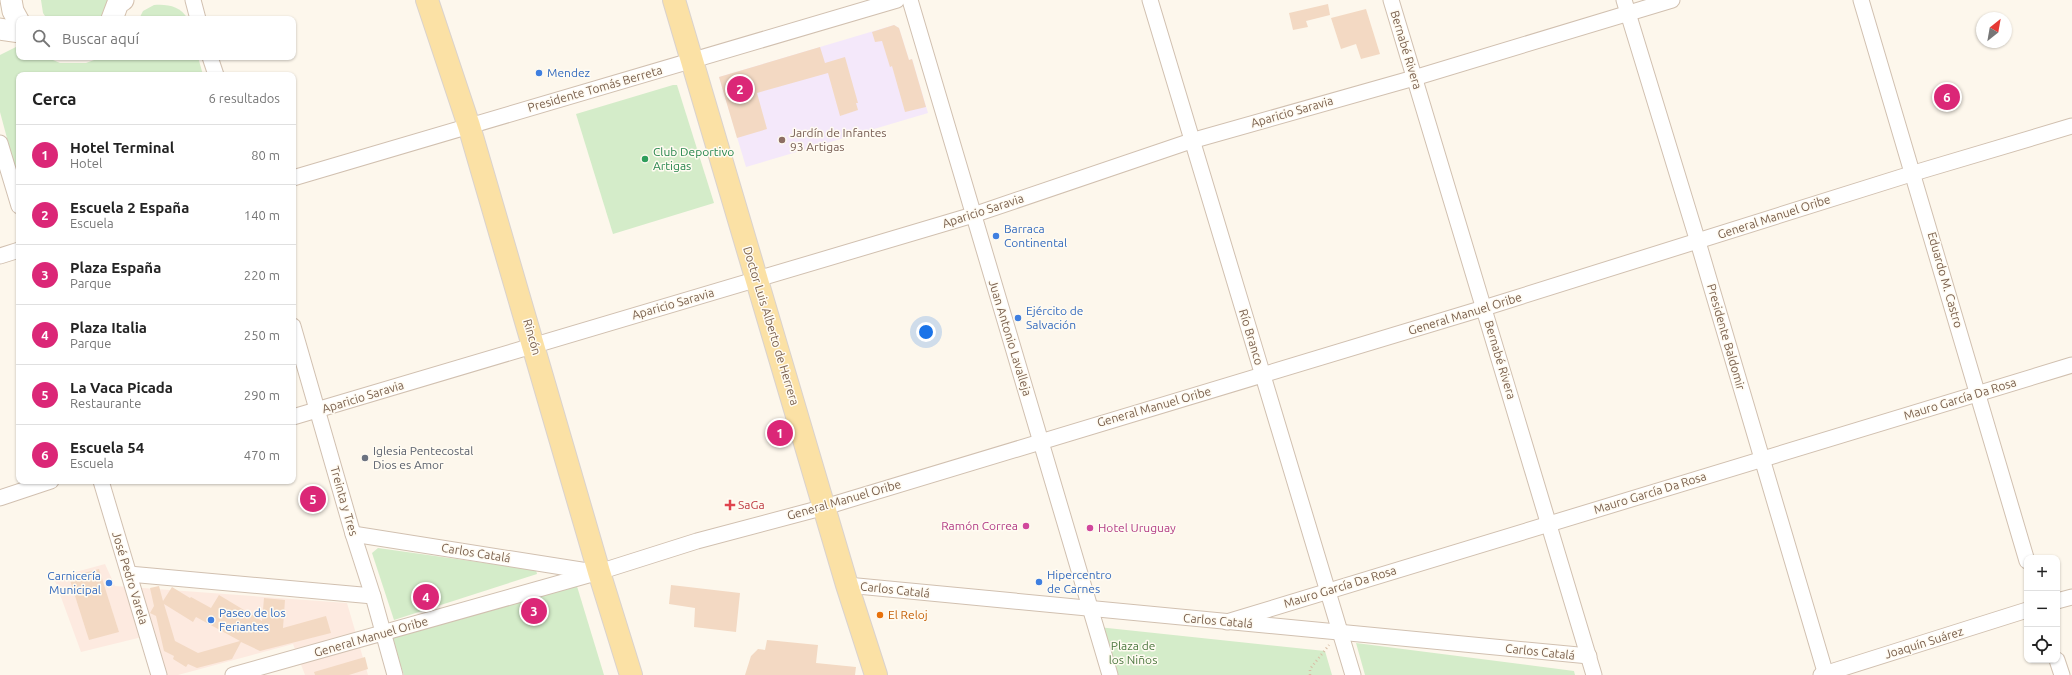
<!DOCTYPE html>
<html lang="es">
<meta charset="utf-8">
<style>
:root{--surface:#fff;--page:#f2f2f2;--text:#222;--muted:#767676;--line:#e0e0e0;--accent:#db2777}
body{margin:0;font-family:Ubuntu,sans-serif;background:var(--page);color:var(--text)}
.controls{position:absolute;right:12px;bottom:12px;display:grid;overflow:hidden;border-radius:8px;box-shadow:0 1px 3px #0004}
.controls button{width:36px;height:36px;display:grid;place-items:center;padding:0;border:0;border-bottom:1px solid var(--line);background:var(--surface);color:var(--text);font:20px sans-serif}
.compass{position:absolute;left:1976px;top:12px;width:36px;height:36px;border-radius:50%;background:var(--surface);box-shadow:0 1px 3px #0004;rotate:31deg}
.you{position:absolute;left:926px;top:332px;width:14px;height:14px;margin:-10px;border:3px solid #fff;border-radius:50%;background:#1a73e8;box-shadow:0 0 0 6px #1a73e833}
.badge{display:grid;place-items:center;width:26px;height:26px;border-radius:50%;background:var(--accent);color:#fff;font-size:13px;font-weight:700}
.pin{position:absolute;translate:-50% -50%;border:2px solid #fff;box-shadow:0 1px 4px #0006}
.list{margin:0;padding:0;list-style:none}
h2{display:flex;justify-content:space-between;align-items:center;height:52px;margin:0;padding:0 16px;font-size:17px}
h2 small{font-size:13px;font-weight:400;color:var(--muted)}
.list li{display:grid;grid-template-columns:26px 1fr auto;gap:12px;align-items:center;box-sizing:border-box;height:60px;padding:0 16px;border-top:1px solid var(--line)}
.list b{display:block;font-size:15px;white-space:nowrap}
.list p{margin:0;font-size:13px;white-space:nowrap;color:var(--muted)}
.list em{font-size:13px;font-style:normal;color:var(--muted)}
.icon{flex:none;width:22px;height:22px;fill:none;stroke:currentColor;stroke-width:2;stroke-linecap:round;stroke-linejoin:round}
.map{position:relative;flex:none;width:2072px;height:675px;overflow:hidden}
.search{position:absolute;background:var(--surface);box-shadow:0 1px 3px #0004;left:16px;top:16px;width:280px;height:44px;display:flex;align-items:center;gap:10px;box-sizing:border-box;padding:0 14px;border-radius:8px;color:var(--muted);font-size:15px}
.panel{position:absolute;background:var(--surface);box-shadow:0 1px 3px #0004;left:16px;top:72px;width:280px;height:412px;border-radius:8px}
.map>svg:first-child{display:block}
.commercial{fill:#fdeae0}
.education{fill:#f4e8fa}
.green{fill:#d4ecc9}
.building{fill:#f3d9c3;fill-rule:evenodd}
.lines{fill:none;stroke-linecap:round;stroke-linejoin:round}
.street-casing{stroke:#d1c0b0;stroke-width:17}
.secondary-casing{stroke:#d4c1ae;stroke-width:23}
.primary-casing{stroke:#dad2cd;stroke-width:24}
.path{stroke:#d9bda5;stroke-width:2.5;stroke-dasharray:1 3;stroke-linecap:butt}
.street{stroke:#fff;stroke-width:15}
.secondary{stroke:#fff;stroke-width:21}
.primary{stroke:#fbe1a5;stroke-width:22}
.shop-dot{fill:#3f7fe0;stroke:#fffbf2;stroke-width:1.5}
.education-dot{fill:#8d6e63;stroke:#fffbf2;stroke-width:1.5}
.leisure-dot{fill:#2e9e5b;stroke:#fffbf2;stroke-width:1.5}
.worship-dot{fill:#6b7280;stroke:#fffbf2;stroke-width:1.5}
.health-dot{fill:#e0444e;stroke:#fffbf2;stroke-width:1.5}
.hotel-dot{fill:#d1479c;stroke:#fffbf2;stroke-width:1.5}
.food-dot{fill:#e8710a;stroke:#fffbf2;stroke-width:1.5}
.labels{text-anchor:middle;stroke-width:3;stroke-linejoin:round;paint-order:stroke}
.street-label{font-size:12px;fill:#7a604d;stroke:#fffbf2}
.shop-label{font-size:12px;fill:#366cbe;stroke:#fffbf2;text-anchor:start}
.education-label{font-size:12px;fill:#785e54;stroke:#fffbf2;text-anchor:start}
.leisure-label{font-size:12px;fill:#27864d;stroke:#fffbf2;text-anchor:start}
.worship-label{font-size:12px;fill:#5b616d;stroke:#fffbf2;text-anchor:start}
.health-label{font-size:12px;fill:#be3a42;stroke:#fffbf2;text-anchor:start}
.hotel-label{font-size:12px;fill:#b23c85;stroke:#fffbf2;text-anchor:end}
.food-label{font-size:12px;fill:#c56008;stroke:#fffbf2;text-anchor:start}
.park-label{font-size:12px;fill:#4e7a41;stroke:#fffbf2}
</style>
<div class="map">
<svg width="2072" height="675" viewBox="0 0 2072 675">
<rect width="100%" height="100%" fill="#fdf7ec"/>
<path class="commercial" d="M105,564l10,22 232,17 21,72h-63l-12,-31 -115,31h-22l-14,-38 -61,15 -27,-74z"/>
<path class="education" d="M894,25l5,3 10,32 3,-1 16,54 -182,54 -27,-90z"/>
<g class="green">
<path d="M41,0h70l-7,19h-57l-4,-6z"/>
<path d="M154,5c14,-1 26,1 34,14h-49l4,-8z"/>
<path d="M16,47l3,1v9h27l14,6h26l16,-6h96l5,18h-184v108l-19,-71v-57z"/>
<path d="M673,85h4l37,118 -101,31 -37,-120z"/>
<path d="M378,548l158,22 1,4 -143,46 -22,-67z"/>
<path d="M576,583l28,92h-200l-13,-37z"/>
<path d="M1098,627l227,24 7,24h-217z"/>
<path d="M1356,643l218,28 1,4h-210z"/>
</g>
<g class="building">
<path d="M1328,4l2,11 -24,6 2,6 -15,3 -4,-17z"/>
<path d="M1366,9l14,45 -19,5 -5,-15 -15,5 -10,-31z"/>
<path d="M894,25l5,3 10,32 3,-1 14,48 -21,5 -13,-46 -2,1 -8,-26 -7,1 -3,-10z"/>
<path d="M820,47l5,16 20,-6 13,46h-2l2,7 -18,6 -12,-43 -71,20 10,36 -30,9 -18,-61z"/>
<path d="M99,569l20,63 -30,8 -20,-63z"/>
<path d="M671,585l69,8 -4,39 -42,-5 1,-19 -26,-4z"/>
<path d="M159,586l4,15 9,-14 18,11 1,-1 20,11 8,-13 43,26 2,-23 21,2 -2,28 43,-12 5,17 -71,18 -19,-9 -9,17 -35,9 -9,-4 -2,3 -13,-8 1,-3 -10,-5 -8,-35 -6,-3 4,-7 -4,-18zM164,604l29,18 3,-5 44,24 -42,12 -23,-12z"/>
<path d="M767,640l51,5 -2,18 40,4 -1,8h-110l6,-19 7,-7 7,1z"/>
<path d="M365,657l3,12 -19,6h-34l-1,-3z"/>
</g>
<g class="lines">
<defs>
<g id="street">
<path d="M193,0l5,19"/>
<path d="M910,0l200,675"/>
<path d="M1150,0l203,675"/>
<path d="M1391,0l203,675"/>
<path d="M1624,0l74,242 128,433"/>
<path d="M1861,0l166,561"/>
<path d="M210,57l6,18"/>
<path d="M0,143l19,63"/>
<path d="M293,178l604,-178"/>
<path d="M0,256l19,-6"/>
<path d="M293,326l60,208 20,62 22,79"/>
<path d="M293,417l680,-202 218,-74 223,-63 258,-78"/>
<path d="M101,481l58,194"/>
<path d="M0,498l51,-17"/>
<path d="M353,534l241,38"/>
<path d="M129,574l244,22"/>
<path d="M847,585l742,71"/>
<path d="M2057,601l15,-4"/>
<path d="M1227,622l845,-257"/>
<path d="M2057,660l5,15"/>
<path d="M233,675l366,-103 98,-31 128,-34 659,-199 430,-135 158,-47"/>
<path d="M1821,675l206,-65"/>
</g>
<g id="secondary">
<path d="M11,0l2,11 6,11"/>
<path d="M112,19l6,-16 5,-3"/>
<path d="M0,29l19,3"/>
</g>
<g id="primary">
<path d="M427,0l42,126 130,446 32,103"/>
<path d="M674,0l173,585 29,90"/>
</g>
</defs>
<use href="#street" class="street-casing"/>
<use href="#secondary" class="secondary-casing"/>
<use href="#primary" class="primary-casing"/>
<path class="path" d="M1310,675v-6l19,-24"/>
<use href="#street" class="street"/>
<use href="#secondary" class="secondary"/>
<use href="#primary" class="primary"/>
</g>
<g class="shop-dot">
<circle cx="539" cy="73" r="4"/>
<circle cx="996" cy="236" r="4"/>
<circle cx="1018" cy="318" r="4"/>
<circle cx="1039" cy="582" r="4"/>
<circle cx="109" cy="583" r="4"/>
<circle cx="211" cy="620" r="4"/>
</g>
<circle class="education-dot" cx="782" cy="140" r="4"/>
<circle class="leisure-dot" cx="645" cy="159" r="4"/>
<circle class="worship-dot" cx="365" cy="458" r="4"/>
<path class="health-dot" d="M728 499h4v4h4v4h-4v4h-4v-4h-4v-4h4z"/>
<g class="hotel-dot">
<circle cx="1026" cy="526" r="4"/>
<circle cx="1090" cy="528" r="4"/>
</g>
<circle class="food-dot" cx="880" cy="615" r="4"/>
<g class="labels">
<g class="street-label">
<text transform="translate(1406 50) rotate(73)" y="4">Bernabé Rivera</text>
<text transform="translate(595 89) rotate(-16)" y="4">Presidente Tomás Berreta</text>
<text transform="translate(1292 112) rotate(-16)" y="4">Aparicio Saravia</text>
<text transform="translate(983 211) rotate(-18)" y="4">Aparicio Saravia</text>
<text transform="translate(1774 217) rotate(-18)" y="4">General Manuel Oribe</text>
<text transform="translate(1945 280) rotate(74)" y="4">Eduardo M. Castro</text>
<text transform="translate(673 304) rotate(-16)" y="4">Aparicio Saravia</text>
<text transform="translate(1465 314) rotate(-17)" y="4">General Manuel Oribe</text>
<text transform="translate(771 326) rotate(73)" y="4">Doctor Luis Alberto de Herrera</text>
<text transform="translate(532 337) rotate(74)" y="4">Rincón</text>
<text transform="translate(1251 337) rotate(73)" y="4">Río Branco</text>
<text transform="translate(1726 337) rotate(74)" y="4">Presidente Baldomir</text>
<text transform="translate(1010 338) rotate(73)" y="4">Juan Antonio Lavalleja</text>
<text transform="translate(1500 360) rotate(73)" y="4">Bernabé Rivera</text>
<text transform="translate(363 397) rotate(-17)" y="4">Aparicio Saravia</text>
<text transform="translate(1960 399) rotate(-17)" y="4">Mauro García Da Rosa</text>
<text transform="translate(1154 407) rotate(-16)" y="4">General Manuel Oribe</text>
<text transform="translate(1650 493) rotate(-17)" y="4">Mauro García Da Rosa</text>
<text transform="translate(844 500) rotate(-16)" y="4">General Manuel Oribe</text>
<text transform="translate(344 501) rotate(74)" y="4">Treinta y Tres</text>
<text transform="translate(476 553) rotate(9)" y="4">Carlos Catalá</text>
<text transform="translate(130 578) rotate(73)" y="4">José Pedro Varela</text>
<text transform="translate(1340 587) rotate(-17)" y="4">Mauro García Da Rosa</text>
<text transform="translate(895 590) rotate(6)" y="4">Carlos Catalá</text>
<text transform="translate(1218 621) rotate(5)" y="4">Carlos Catalá</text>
<text transform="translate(371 637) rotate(-16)" y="4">General Manuel Oribe</text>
<text transform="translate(1924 643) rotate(-17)" y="4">Joaquín Suárez</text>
<text transform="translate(1540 652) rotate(6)" y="4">Carlos Catalá</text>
</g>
<g class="shop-label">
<text x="547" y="77">Mendez</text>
<text x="1004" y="233">Barraca<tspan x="1004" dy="14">Continental</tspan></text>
<text x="1026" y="315">Ejército de<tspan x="1026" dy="14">Salvación</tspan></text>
<text x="1047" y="579">Hipercentro<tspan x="1047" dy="14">de Carnes</tspan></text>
<text x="101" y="580" text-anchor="end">Carnicería<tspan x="101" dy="14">Municipal</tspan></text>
<text x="219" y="617">Paseo de los<tspan x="219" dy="14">Feriantes</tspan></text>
</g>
<g class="education-label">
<text x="790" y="137">Jardín de Infantes<tspan x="790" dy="14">93 Artigas</tspan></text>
</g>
<g class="leisure-label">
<text x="653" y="156">Club Deportivo<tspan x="653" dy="14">Artigas</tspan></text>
</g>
<g class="worship-label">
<text x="373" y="455">Iglesia Pentecostal<tspan x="373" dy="14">Dios es Amor</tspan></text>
</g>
<g class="health-label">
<text x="738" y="509">SaGa</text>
</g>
<g class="hotel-label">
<text x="1018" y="530">Ramón Correa</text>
<text x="1098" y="532" text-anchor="start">Hotel Uruguay</text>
</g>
<g class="food-label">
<text x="888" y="619">El Reloj</text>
</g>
<g class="park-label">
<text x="1133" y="650">Plaza de<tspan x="1133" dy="14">los Niños</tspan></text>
</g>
</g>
</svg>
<div class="controls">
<button>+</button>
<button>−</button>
<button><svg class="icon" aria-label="locate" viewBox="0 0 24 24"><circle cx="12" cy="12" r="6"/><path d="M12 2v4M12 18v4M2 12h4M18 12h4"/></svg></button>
</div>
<svg class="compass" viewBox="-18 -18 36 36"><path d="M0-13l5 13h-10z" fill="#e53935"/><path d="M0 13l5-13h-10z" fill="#767676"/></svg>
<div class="you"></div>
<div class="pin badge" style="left:780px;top:433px">1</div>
<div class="pin badge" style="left:740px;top:89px">2</div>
<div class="pin badge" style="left:534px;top:611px">3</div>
<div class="pin badge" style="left:426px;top:597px">4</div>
<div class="pin badge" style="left:313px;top:499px">5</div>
<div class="pin badge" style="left:1947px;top:97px">6</div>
<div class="search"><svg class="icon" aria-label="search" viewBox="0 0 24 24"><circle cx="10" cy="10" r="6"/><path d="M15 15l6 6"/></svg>Buscar aquí</div>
<section class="panel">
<h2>Cerca<small>6 resultados</small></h2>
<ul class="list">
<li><span class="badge">1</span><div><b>Hotel Terminal</b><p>Hotel</p></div><em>80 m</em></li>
<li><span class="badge">2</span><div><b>Escuela 2 España</b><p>Escuela</p></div><em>140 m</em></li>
<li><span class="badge">3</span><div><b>Plaza España</b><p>Parque</p></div><em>220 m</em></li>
<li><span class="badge">4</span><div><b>Plaza Italia</b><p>Parque</p></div><em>250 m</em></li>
<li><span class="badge">5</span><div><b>La Vaca Picada</b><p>Restaurante</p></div><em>290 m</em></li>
<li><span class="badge">6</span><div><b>Escuela 54</b><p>Escuela</p></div><em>470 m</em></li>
</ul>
</section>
</div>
